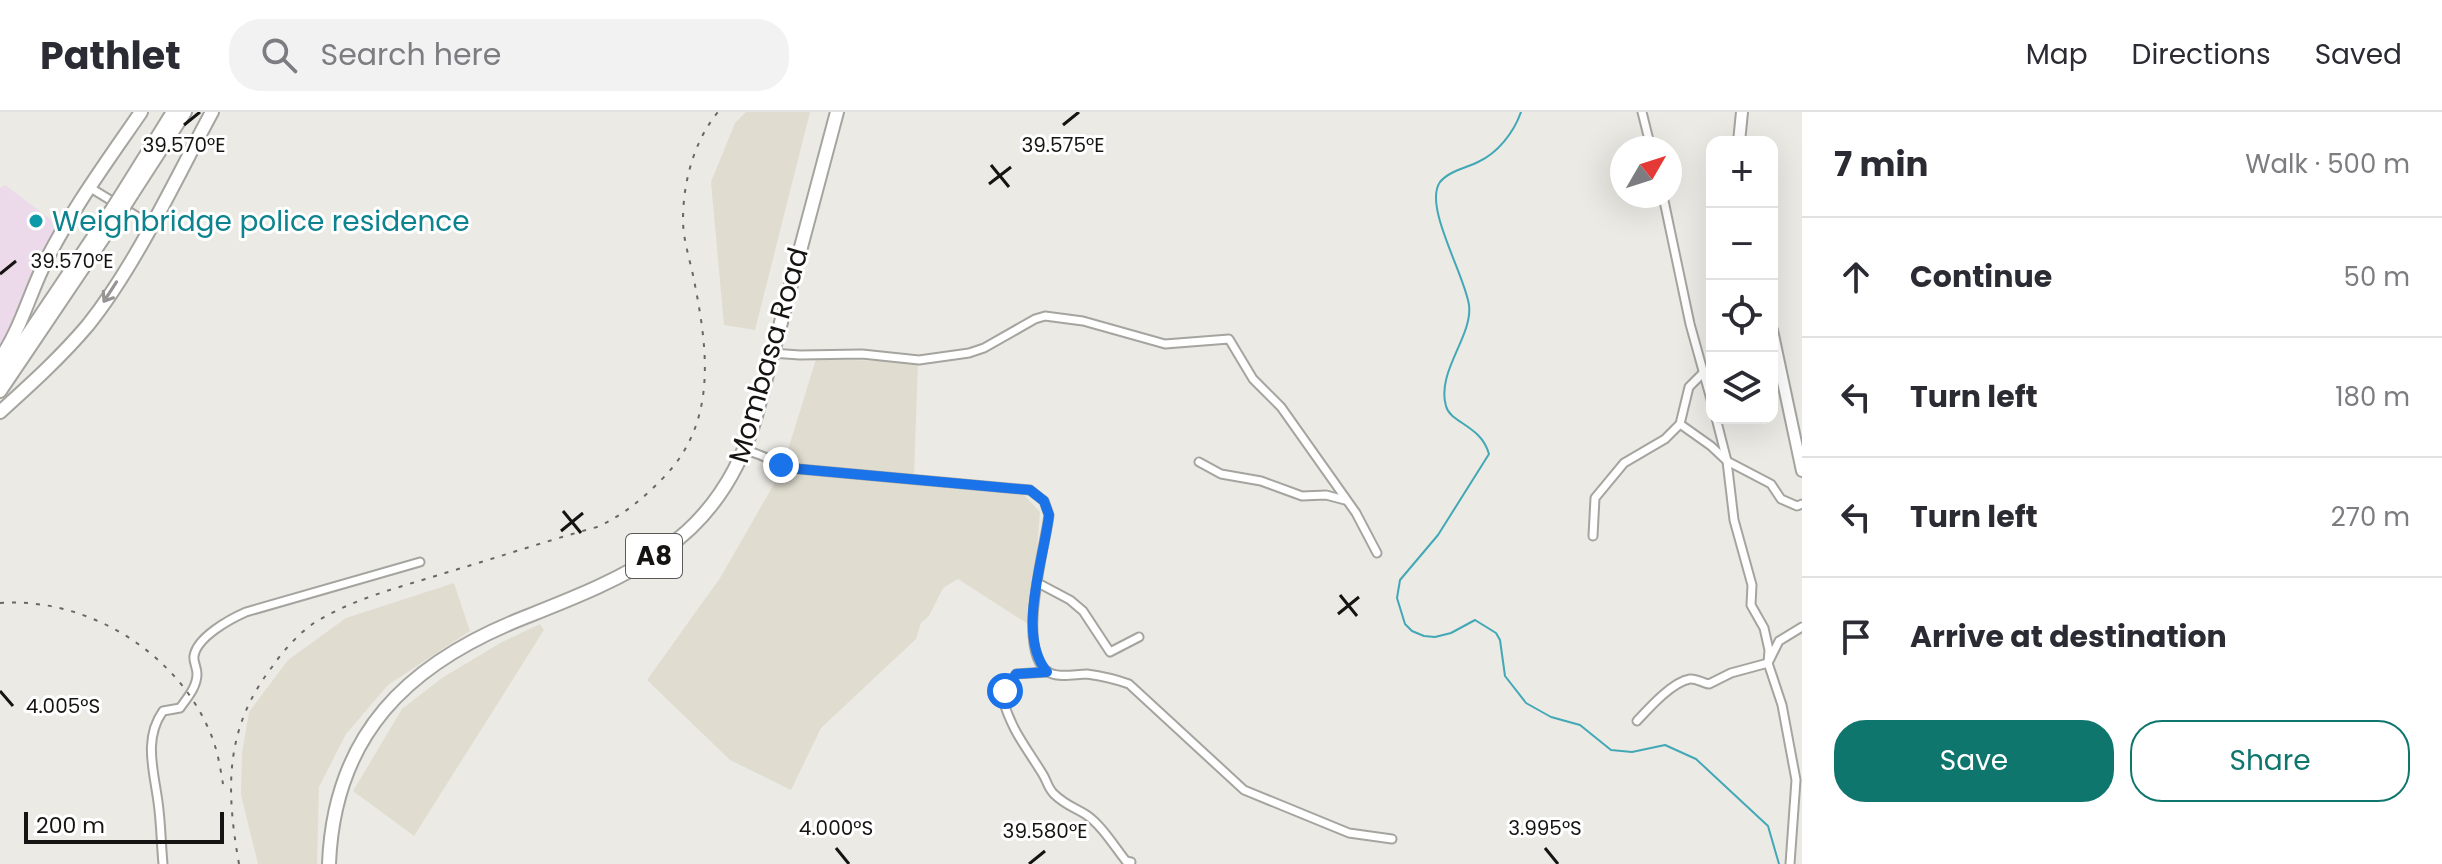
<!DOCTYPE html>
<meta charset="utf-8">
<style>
:root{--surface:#fff;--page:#f2f2f3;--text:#2b2b33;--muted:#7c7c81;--line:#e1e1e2;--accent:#0f766e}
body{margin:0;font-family:Poppins,sans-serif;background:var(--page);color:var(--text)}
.controls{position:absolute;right:24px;top:24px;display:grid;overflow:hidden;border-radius:16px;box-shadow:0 8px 32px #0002}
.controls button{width:72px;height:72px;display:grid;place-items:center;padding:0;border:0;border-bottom:2px solid var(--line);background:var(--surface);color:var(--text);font:40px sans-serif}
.compass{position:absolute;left:1610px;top:24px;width:72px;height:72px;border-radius:50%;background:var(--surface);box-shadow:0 8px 32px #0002;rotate:51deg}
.scale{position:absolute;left:24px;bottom:20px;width:200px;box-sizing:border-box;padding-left:8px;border:4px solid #151412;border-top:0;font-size:22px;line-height:28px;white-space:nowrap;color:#151412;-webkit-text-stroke:6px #fff;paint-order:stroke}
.stop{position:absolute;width:24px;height:24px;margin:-18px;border:6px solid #1a73e8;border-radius:50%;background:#fff}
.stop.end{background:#1a73e8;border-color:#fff;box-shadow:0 2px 8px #0008}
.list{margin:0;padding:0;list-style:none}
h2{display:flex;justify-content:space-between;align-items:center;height:104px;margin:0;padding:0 32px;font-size:34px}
h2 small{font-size:26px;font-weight:400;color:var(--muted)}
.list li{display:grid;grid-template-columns:52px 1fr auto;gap:24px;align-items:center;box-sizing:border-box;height:120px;padding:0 32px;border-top:2px solid var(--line)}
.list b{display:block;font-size:30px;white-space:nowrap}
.list em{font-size:26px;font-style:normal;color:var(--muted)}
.actions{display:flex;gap:16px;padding:24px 32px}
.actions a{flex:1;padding:18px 0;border:2px solid var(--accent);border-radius:32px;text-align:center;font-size:28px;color:var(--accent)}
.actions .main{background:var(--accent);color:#fff}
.icon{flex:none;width:44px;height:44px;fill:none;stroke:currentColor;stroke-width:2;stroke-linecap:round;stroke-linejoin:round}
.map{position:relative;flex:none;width:1802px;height:752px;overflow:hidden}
header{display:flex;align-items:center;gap:48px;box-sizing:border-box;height:112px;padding:0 40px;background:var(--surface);border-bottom:2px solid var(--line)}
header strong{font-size:38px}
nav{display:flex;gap:44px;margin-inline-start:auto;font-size:28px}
.search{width:560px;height:72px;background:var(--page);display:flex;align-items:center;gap:20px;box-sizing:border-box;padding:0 28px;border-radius:32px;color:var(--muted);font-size:30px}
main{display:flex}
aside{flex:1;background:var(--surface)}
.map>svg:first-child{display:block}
.commercial{fill:#ecdaeb}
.built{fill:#e0ddd0}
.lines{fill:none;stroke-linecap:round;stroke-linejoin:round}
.stream{stroke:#42a8b6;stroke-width:2}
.minor-casing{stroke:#a5a49f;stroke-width:11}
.secondary-casing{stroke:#a5a49f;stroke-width:14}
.trunk-casing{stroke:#a5a49f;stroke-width:16}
.minor{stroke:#fff;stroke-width:7}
.secondary{stroke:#fff;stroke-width:10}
.trunk{stroke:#fff;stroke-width:12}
.rail{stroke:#686764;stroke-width:2;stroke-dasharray:4 8;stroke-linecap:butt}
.trunk-bridge-casing{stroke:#a5a49f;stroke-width:16;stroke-linecap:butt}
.trunk-bridge{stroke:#fff;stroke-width:12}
.oneway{stroke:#969594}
.route{stroke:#1a73e8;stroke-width:10}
.ticks{fill:none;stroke:#151412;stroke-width:3}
.culture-dot{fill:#0f9aa8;stroke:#fff;stroke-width:3}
.labels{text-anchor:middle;stroke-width:6;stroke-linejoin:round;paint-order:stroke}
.shield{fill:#fff;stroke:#5b5a59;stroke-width:2}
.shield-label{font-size:26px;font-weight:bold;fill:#151412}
.culture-label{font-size:28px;fill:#0d838f;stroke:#fff;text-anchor:start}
.street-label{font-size:28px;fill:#151412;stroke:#fff}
.ticks-label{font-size:20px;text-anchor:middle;fill:#151412;stroke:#fff;stroke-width:6;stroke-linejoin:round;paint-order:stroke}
</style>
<header>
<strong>Pathlet</strong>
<div class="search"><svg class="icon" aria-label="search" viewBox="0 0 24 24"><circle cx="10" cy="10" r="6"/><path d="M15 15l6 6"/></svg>Search here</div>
<nav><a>Map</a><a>Directions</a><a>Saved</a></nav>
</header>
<main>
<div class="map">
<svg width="1802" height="752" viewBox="0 0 1802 752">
<rect width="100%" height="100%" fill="#ebeae5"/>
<path class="commercial" d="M5,73l53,40 -58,122v-159z"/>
<g class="built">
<path d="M746,0h64l-55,218 -31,-5 -13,-143 24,-59z"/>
<path d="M816,247l102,3 -4,113 -130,-12z"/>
<path d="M781,360l243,23 16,17 -9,114 -73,-47 -15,9 -14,28 -8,7 -5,16 -95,89 -30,62 -61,-30 -83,-80 73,-102z"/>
<path d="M454,471l16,48 -82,54 -42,49 -27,53 -2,77h-59l-17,-69 1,-42 7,-41 39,-52 58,-42z"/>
<path d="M540,512l4,6 -130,206 -61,-45 49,-82 40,-31 60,-36z"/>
</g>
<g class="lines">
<path class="stream" d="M1521,0c-7,20 -23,41 -43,50 -12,6 -29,9 -38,20 -17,24 25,93 29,123 4,31 -33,67 -23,101 4,17 35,19 43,48l-51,81 -38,45 -3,18 8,26 7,7 12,5 11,1 16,-4 24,-13 21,13 4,7 5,36 21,27 25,14 29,8 31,25 21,2 33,-7 31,14 72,67 11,38"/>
<defs>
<g id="minor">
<path d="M1642,0l9,36"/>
<path d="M89,75l62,38"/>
<path d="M1663,84l27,128 22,79"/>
<path d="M771,241l29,2 62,-1 57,6 50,-7 15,-5 51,-29 10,-3 38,5 82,23 64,-5 24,40 28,28 75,106 21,40"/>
<path d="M1716,306l11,43 7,59 18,65 -1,20 13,23 5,22 -1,13 14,42 14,75 -6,84"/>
<path d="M1680,312l31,22 16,15 44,23 10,15 16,7 5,-2"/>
<path d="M746,338c19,6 34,15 53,19l231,21 14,11 5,14c-4,33 -35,140 1,158 11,5 26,1 37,1 15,2 28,5 42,10l115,106 105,43 43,6"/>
<path d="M1199,350l22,12 40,7 41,15 24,-1 19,5"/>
<path d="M1593,424l2,-38 29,-35 41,-24 15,-15 9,-37 15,-15"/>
<path d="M1038,471l32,17 13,11 27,41 29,-15"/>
<path d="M1047,560l-31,2 -14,23c10,34 22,47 40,76 5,7 5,14 12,21 10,10 19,13 31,20 16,10 29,32 41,47l5,1"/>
<path d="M1637,609c12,-13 35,-39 53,-42 6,-1 12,4 19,5l22,-11 37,-10 11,-22 23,-14"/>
<path d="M163,752c-2,-21 -2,-42 -5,-62 -4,-31 -15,-63 5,-91l17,-3c7,-10 17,-21 17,-34 0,-7 -4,-12 -3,-18 3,-19 36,-37 52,-44l174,-50"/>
</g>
<g id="secondary">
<path d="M1739,30l3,-30"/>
<path d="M1772,218l30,141"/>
</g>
<g id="trunk">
<path d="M125,77l48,-77"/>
<path d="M132,82l53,-82"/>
<path d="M0,247c19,-27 28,-60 42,-90 27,-56 64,-106 99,-157"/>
<path d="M0,264l111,-165"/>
<path d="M0,279l118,-175"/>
<path d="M0,300c31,-28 61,-55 88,-87 48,-60 87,-145 124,-213"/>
<path d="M329,752c5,-129 78,-200 194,-246 48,-19 100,-39 142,-69 46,-32 75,-79 91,-133l81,-304"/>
</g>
</defs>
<use href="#minor" class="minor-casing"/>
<use href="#secondary" class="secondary-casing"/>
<use href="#trunk" class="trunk-casing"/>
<use href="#minor" class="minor"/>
<use href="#secondary" class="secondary"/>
<use href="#trunk" class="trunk"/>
<g class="rail">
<path d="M0,491c86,-6 175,48 209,127 8,17 11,36 14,54"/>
<path d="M239,752c-13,-74 -15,-135 33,-197 11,-16 26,-33 42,-44 40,-25 87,-36 131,-50 51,-15 101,-32 152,-46 27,-12 47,-29 68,-51 54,-57 42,-131 28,-201 -4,-18 -10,-37 -10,-55 0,-38 11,-79 35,-108"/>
</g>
<defs>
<g id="trunk-bridge">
<path d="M111,99l14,-22"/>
<path d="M118,104l14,-22"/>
</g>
</defs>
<use href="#trunk-bridge" class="trunk-bridge-casing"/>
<use href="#trunk-bridge" class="trunk-bridge"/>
</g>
<defs><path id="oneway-shaft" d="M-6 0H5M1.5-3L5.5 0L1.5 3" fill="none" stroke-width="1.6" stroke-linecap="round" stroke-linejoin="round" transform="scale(2)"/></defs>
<use class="oneway" href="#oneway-shaft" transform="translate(110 180) rotate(123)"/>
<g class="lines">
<path class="route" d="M781,353l18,4 231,21 14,11 5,14c-5,45 -33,119 -2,157l-31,2 -11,17"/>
</g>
<path class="ticks" d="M184,13l16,-13M1063,13l16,-13M991,53l18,22M989,72l22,-17M0,162l16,-13M563,399l18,22M561,419l22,-18M1340,483l17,21M1338,502l21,-17M0,579l13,15M836,736l13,16M1545,736l13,16M1029,752l16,-13"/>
<circle class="culture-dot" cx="36" cy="109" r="8"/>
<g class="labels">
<rect class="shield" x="626" y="422" width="56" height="44" rx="6"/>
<g class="shield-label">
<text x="654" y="453">A8</text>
</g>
<g class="culture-label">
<text x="52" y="119">Weighbridge police residence</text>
</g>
<g class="street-label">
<text transform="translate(768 243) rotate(-74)" y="10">Mombasa Road</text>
</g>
</g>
<g class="ticks-label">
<text x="1063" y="40">39.575°E</text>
<text x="184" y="40">39.570°E</text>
<text x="72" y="156">39.570°E</text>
<text x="63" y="601">4.005°S</text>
<text x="836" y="723">4.000°S</text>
<text x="1545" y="723">3.995°S</text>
<text x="1045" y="726">39.580°E</text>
</g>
</svg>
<div class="controls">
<button>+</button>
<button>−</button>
<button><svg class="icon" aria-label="locate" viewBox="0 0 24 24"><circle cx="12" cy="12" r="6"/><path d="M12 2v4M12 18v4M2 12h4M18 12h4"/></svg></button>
<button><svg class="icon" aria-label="layers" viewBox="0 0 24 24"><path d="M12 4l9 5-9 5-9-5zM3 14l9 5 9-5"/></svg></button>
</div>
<svg class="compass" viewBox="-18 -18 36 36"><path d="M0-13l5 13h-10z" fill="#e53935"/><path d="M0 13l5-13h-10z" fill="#7c7c81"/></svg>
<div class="scale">200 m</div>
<div class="stop" style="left:1005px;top:579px"></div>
<div class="stop end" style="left:781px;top:353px"></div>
</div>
<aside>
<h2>7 min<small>Walk · 500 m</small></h2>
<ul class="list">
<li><svg class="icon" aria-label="ahead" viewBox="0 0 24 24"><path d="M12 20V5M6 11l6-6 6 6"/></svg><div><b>Continue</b></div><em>50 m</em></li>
<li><svg class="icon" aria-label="left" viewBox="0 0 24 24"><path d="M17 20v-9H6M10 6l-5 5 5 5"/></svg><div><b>Turn left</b></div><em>180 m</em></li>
<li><svg class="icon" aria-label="left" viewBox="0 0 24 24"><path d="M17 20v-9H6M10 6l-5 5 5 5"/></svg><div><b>Turn left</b></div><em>270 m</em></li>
<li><svg class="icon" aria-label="arrive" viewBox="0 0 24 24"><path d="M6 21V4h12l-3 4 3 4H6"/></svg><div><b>Arrive at destination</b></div></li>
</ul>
<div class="actions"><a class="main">Save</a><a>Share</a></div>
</aside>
</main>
